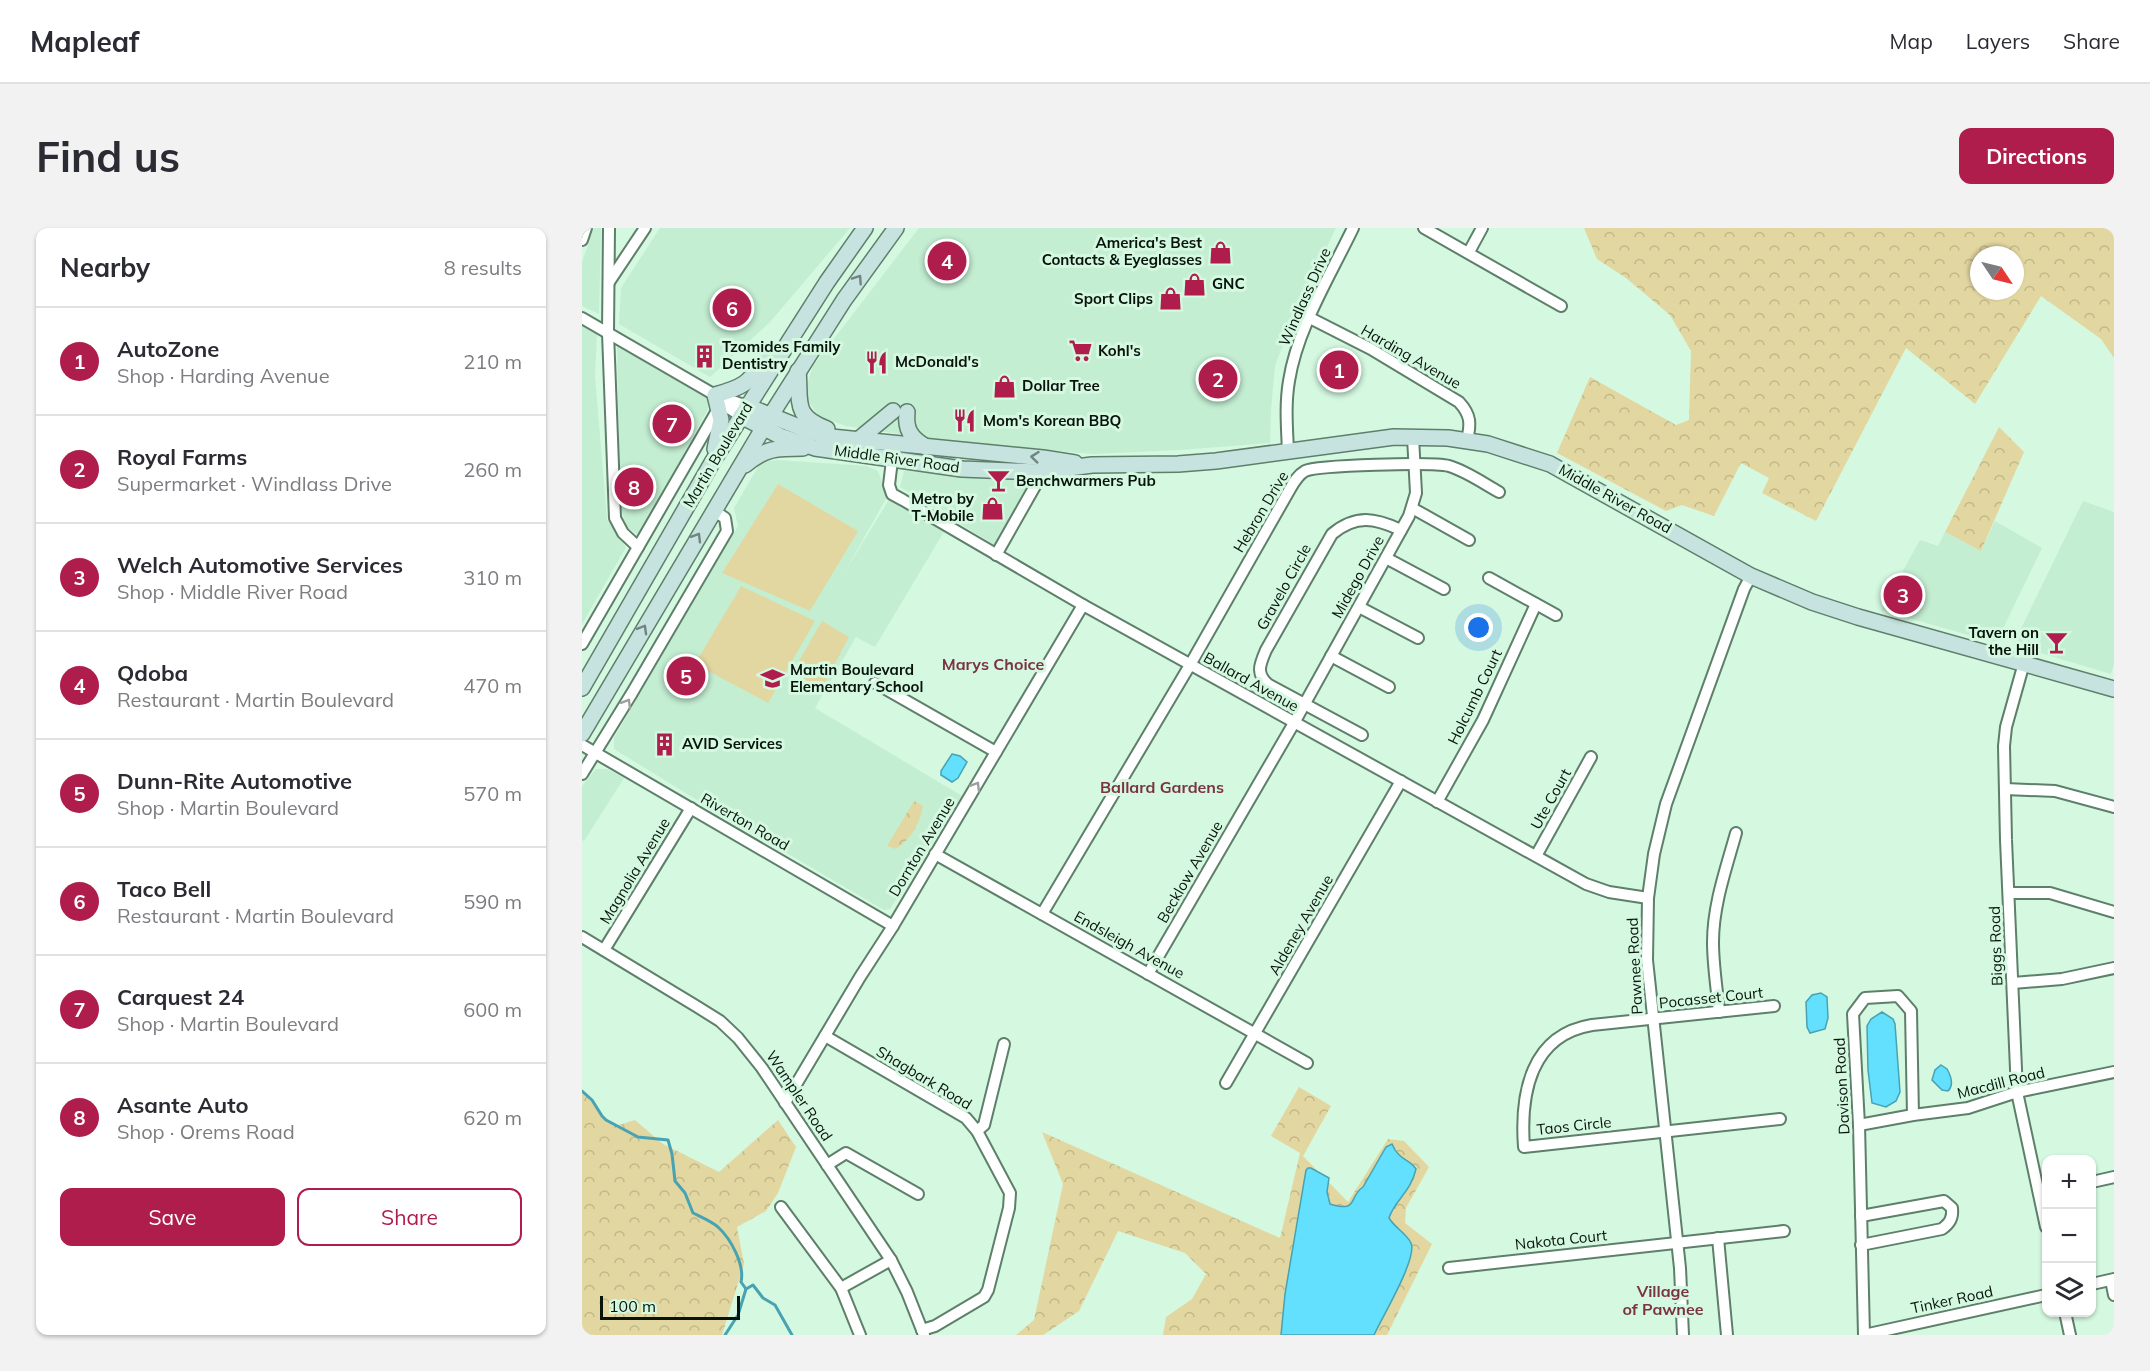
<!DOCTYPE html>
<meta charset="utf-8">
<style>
:root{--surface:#fff;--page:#f2f2f3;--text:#2b2b33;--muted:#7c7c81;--line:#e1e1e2;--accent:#af1d4d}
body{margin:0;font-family:Mulish,sans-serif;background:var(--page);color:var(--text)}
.controls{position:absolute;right:18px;bottom:18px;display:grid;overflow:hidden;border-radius:12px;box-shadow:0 2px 4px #0004}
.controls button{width:54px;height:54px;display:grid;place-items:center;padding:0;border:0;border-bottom:2px solid var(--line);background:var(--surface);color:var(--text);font:30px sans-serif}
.compass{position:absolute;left:1388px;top:18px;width:54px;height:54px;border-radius:50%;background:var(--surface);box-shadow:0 2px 4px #0004;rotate:125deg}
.scale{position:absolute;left:18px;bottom:15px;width:140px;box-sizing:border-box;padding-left:6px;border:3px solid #07130b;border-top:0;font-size:16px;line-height:21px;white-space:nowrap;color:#07130b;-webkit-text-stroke:4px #d4f8e0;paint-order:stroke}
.you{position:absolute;left:897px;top:400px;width:21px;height:21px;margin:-15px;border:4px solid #fff;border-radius:50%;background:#1a73e8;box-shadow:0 0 0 9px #1a73e833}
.badge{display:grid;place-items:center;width:39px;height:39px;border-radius:50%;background:var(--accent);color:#fff;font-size:20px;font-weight:700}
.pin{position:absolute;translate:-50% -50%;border:3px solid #fff;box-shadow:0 2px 6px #0006}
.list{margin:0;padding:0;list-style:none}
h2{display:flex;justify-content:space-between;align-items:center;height:78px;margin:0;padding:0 24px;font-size:26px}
h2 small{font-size:20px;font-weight:400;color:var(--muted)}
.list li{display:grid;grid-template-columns:39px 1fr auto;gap:18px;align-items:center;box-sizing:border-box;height:108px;padding:0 24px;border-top:2px solid var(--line)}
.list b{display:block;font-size:22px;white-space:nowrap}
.list p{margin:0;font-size:20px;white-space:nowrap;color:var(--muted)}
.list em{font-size:20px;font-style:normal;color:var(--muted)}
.actions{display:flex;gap:12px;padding:18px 24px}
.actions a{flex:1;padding:14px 0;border:2px solid var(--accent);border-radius:12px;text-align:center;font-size:21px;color:var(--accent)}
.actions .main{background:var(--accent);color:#fff}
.icon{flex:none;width:33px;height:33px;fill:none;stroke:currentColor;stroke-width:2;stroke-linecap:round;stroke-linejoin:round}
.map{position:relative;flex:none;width:1532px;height:1107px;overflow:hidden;border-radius:12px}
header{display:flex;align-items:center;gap:36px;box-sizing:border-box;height:84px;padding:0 30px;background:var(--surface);border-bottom:2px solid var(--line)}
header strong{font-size:28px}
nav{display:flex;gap:33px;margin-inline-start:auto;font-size:21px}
.intro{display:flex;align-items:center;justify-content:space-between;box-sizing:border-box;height:144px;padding:0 36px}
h1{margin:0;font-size:42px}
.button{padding:15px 27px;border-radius:12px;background:var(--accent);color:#fff;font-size:21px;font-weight:700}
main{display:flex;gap:36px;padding:0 36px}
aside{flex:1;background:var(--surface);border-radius:12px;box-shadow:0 2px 4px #0004}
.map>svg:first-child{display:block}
.built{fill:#c3eed2}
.forest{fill:url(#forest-crowns);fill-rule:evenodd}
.pitch{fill:#e3d7a1}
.water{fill:#62e0fd;stroke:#47a2b4;stroke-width:1.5}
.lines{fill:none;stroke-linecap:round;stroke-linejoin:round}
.stream{stroke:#47a2b4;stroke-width:3}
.street-casing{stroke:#5e7f6a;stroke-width:14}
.secondary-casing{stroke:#5e7f6a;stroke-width:18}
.street{stroke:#fff;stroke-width:10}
.secondary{stroke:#c6e3e0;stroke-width:15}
.oneway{stroke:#708580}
.oneway2{stroke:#9ca19d}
.labels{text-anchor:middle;stroke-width:6;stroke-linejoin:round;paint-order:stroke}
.poi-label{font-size:15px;font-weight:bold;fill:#07130b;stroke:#d4f8e0;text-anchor:start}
.street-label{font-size:15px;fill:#07130b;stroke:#d4f8e0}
.neighbourhood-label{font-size:16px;font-weight:bold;fill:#7a3343;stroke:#d4f8e0}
</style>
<header>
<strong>Mapleaf</strong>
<nav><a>Map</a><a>Layers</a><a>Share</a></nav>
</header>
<div class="intro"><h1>Find us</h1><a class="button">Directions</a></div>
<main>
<aside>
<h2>Nearby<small>8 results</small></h2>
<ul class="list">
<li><span class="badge">1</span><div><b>AutoZone</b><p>Shop · Harding Avenue</p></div><em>210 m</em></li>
<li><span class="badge">2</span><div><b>Royal Farms</b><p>Supermarket · Windlass Drive</p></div><em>260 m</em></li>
<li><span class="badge">3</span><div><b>Welch Automotive Services</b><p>Shop · Middle River Road</p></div><em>310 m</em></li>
<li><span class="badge">4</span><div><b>Qdoba</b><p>Restaurant · Martin Boulevard</p></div><em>470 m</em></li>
<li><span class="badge">5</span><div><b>Dunn-Rite Automotive</b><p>Shop · Martin Boulevard</p></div><em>570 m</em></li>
<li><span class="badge">6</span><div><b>Taco Bell</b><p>Restaurant · Martin Boulevard</p></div><em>590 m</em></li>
<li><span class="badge">7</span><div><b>Carquest 24</b><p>Shop · Martin Boulevard</p></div><em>600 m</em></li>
<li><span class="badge">8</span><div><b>Asante Auto</b><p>Shop · Orems Road</p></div><em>620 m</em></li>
</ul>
<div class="actions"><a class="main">Save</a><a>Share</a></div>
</aside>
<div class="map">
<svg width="1532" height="1107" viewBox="0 0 1532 1107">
<defs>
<pattern id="forest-crowns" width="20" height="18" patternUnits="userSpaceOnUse" patternTransform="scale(1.5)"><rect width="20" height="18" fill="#e3d7a1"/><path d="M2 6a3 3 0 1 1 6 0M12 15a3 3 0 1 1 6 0" fill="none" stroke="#c1b889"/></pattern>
</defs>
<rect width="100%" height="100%" fill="#d4f8e0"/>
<g class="built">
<path d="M12,0h7l-2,86 -17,-8v-44z"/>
<path d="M78,0h190l-80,94 -60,55 -91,-53 2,-36z"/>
<path d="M337,0h417l-44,92 -17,46 -4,43 -1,34 -90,7 -88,4 -153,-14 -93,-14 -28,-10 -14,-22 9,-28z"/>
<path d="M0,98l15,8 -2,42 12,144 19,27 -44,77z"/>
<path d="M35,118l91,53v10l-65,120 -6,5 -9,-6 -5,-12 -3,-20z"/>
<path d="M195,232l90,6 11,5 9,26 -44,78 47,-77 55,32 -70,117 -19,-10 -41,71 147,88 -72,113 -6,1 -174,-102 -96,-59v-11l124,-212 -4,-18 27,-46z"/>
<path d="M322,243l130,4 -36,72 -98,-60z"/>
<path d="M1501,273l31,11v152l-3,10 -98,-29z"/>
<path d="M1413,293l47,27 -46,95 -115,-33 39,-70 18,6 7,-14 36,19z"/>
<path d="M14,541h11l17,9 -40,63 -2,-1v-54z"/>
</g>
<g class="forest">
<path d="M1002,0h530v130l-13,-19 -60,-43 -66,108 -69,-56 -90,173 -54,-28 7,-15 -28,-15 -27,53 -32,-11 -16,6 -109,-58 33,-76 86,48 13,-5 2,-69 -21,-36 -44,-37 -29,-19zM1397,27h36v36h-36z"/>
<path d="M1417,199l25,25 -43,99 -36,-19z"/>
<path d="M332,573l9,5c-4,19 -11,32 -27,43l-9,-3z"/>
<path d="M717,859l32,19 -28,50 45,46 40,-63 16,2 25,26 -23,41 -1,15 27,21 -45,91h-224l3,-18 26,-18 14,-25 -21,-21 -67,-22 -39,80 -36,24h-27l18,-15 29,-136 -21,-52 238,106 20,-85 -29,-17z"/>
<path d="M0,862l11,11 9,16 14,9 19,-6 28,24 56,28 59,-52 18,27 -18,46 -12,18 -29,16 7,37 -22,71h-140z"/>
</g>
<g class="pitch">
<path d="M196,256l80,47 -48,80 -88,-38z"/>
<path d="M159,358l74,35 -47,82 -73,-39z"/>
<path d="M240,393l27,16 -27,51 -30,-15z"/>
</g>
<g class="water">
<path d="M370,526l8,2 7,6 -9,16 -6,4 -11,-7v-4z"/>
<path d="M1239,765l6,4 1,21 -3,11 -15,4 -3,-6 -1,-25 6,-7z"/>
<path d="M1300,784l11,7 2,5 5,68 -4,9 -10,6 -14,-4 -4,-33 -1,-44 4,-7z"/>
<path d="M1359,837l6,4c4,7 7,16 1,22l-6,-1 -10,-10 3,-10z"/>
<path d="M810,916c7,17 17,14 24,25 -5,23 -22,32 -27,49 6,10 17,15 22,25 7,15 -30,76 -37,92h-93l4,-41 21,-124 2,-2h3l18,10 -2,14 3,12c29,9 18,-7 33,-17l23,-40z"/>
</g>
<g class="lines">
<g class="stream">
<path d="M0,863l10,9 10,16 4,4 32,17 30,3 4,14 3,27 10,12 8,20c8,4 18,8 25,14 13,12 27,38 23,55l5,7"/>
<path d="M164,1061l7,-4 10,13 12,7 17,30"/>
<path d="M143,1107l13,-20 8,-26"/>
</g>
<defs>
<g id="street">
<path d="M27,0l-1,105 7,185 8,15 15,14"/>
<path d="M842,0l137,78"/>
<path d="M0,12l4,-12"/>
<path d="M887,24l13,-24"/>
<path d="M27,54l36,-54"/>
<path d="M0,90l133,77 12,12 14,9"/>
<path d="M728,90l61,31 88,53c12,13 12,22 8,38"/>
<path d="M136,168l29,10"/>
<path d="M312,216l-5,41 3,9 11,6 180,105 503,279 23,8 39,6"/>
<path d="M706,223c-1,-23 -3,-47 1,-70 8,-52 41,-105 64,-153"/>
<path d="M830,280l57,32"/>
<path d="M414,327l43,-76v-7"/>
<path d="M804,330l58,31"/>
<path d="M907,350l67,37"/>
<path d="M777,379l59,31"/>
<path d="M0,416l136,-235"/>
<path d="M749,428l58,31"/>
<path d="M1442,435l-18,64 -2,19 2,94 11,252 29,135"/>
<path d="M293,455l121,69"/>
<path d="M780,507l-93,-50c-14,-11 -9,-21 -3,-35l66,-116c24,-20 43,-16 69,-4"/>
<path d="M0,517l311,181"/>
<path d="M0,546l50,-81 95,-162 -2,-13 -12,-8"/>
<path d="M1423,561l50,2 59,16"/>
<path d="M855,574l46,-82 53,-116"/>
<path d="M353,626l372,209"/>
<path d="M954,628l55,-99"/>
<path d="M1427,665h41l64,19"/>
<path d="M460,686l148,-249 100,-176c4,-7 8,-14 15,-18 13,-6 128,-9 144,-5 17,5 34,17 50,26"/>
<path d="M0,709l114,69 24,15 18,17 24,30 129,192 16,32 17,43"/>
<path d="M22,722l87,-142"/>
<path d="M566,746l146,-251 115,-207 7,-23 -3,-56"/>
<path d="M1431,755l49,-4 52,-11"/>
<path d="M1192,778l-182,19c-61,10 -72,68 -68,122l256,-28"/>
<path d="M1137,784c-2,-23 -6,-46 -6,-70 0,-37 13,-73 23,-109"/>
<path d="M243,808l141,82 11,13 33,62 -1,15 -21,82 -4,7 -49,29 -13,4"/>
<path d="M644,855l175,-302"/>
<path d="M203,875l75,-126 33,-51 190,-321"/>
<path d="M1277,897l54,-10 55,-7 49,-16 97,-20"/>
<path d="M395,903l7,-6 20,-81"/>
<path d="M245,937l19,-12 72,41"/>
<path d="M1510,954l22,-5"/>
<path d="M199,979l60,81 19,47"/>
<path d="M1279,988l83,-15 8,7c1,10 -2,15 -10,21l-81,16"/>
<path d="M1136,1010l9,97"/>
<path d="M867,1040l335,-37"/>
<path d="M1529,1052l3,15"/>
<path d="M1510,1056l22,-5"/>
<path d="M259,1060l50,-28"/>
<path d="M1483,1084l5,23"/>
<path d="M1101,1107l-3,-67 -33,-308 1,-62 6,-44 12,-50 78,-215 7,-13"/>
<path d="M1282,1107l-5,-210 -6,-111 12,-16 33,-2 13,15 2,104"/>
<path d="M1282,1107l182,-40"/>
</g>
<g id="secondary">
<path d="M216,143c3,30 -6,45 29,58"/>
<path d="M165,178l62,25 22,6 212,21 32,5"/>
<path d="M325,184c-2,18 4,26 19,35"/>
<path d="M159,188l39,20 35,12 147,21 77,3 53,-7 86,-1 38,-3 178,-24 54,1 40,6 62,20 201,112 61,26 46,15 256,72"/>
<path d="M276,212l35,-29"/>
<path d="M133,221l6,-29 -6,-25c29,-8 32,-11 51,-35"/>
<path d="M163,237c20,-17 32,-17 58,-17"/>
<path d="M0,460l131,-227 114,-179 38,-54"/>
<path d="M0,506l189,-319 73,-115 52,-72"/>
</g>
</defs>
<use href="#street" class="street-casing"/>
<use href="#secondary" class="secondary-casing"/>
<use href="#street" class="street"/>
<use href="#secondary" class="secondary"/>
</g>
<defs><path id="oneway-chevron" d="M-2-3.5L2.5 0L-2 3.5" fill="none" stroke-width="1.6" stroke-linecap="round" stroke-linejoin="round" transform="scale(1.5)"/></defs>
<g class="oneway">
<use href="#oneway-chevron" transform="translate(276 51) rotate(-56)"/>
<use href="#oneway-chevron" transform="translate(453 229) rotate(-174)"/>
<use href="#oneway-chevron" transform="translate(115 309) rotate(-59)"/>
<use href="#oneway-chevron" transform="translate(61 401) rotate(-60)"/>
</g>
<g class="oneway2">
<use href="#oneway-chevron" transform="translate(45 475) rotate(-59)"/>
<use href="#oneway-chevron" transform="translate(394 558) rotate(-59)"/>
</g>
<defs>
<symbol id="shop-bare" viewBox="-9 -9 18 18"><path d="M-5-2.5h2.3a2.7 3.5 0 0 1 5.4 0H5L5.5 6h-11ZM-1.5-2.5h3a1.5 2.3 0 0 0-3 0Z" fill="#af1d4d" stroke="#d4f8e0" stroke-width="2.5" paint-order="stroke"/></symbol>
<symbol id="supermarket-bare" viewBox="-9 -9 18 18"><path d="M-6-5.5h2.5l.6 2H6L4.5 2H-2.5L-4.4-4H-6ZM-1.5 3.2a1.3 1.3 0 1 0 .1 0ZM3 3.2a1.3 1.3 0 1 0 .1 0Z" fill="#af1d4d" stroke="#d4f8e0" stroke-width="2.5" paint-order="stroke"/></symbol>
<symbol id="building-bare" viewBox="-9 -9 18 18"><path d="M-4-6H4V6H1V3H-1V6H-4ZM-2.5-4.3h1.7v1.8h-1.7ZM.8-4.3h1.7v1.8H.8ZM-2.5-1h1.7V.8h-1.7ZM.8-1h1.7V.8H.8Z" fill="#af1d4d" stroke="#d4f8e0" stroke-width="2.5" paint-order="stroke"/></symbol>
<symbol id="restaurant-bare" viewBox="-9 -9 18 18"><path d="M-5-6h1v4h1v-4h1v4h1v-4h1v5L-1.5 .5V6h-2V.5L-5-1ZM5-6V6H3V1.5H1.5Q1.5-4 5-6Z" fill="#af1d4d" stroke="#d4f8e0" stroke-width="2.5" paint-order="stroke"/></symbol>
<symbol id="bar-bare" viewBox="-9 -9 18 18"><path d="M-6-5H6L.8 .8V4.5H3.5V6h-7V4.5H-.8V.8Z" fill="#af1d4d" stroke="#d4f8e0" stroke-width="2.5" paint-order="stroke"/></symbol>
<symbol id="school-bare" viewBox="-9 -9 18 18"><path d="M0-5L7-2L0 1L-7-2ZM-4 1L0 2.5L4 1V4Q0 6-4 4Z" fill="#af1d4d" stroke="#d4f8e0" stroke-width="2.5" paint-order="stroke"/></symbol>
</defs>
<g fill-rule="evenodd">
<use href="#shop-bare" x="622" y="8" width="33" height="33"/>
<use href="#shop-bare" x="596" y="40" width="33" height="33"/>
<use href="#shop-bare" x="572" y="54" width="33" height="33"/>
<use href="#supermarket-bare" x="482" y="106" width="33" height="33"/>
<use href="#building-bare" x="106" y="112" width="33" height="33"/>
<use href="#restaurant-bare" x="278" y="118" width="33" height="33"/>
<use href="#shop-bare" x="406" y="142" width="33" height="33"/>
<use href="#restaurant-bare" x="366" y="176" width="33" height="33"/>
<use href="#bar-bare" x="400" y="236" width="33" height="33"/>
<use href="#shop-bare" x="394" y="264" width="33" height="33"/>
<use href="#bar-bare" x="1458" y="398" width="33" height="33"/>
<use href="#school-bare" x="174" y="434" width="33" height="33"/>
<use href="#building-bare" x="66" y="500" width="33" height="33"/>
</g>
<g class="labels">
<g class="poi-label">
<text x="620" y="20" text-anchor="end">America's Best<tspan x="620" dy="17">Contacts &amp; Eyeglasses</tspan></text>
<text x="630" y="61">GNC</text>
<text x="571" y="76" text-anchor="end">Sport Clips</text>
<text x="140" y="124">Tzomides Family<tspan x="140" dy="17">Dentistry</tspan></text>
<text x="516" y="128">Kohl's</text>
<text x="313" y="139">McDonald's</text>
<text x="440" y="163">Dollar Tree</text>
<text x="401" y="198">Mom's Korean BBQ</text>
<text x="434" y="258">Benchwarmers Pub</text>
<text x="392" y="276" text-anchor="end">Metro by<tspan x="392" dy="17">T-Mobile</tspan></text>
<text x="1457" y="410" text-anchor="end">Tavern on<tspan x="1457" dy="17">the Hill</tspan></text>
<text x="208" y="447">Martin Boulevard<tspan x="208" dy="17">Elementary School</tspan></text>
<text x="100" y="521">AVID Services</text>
</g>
<g class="street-label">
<text transform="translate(723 69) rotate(-66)" y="5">Windlass Drive</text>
<text transform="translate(829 129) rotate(30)" y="5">Harding Avenue</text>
<text transform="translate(136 227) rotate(-59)" y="5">Martin Boulevard</text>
<text transform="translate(315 231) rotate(8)" y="5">Middle River Road</text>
<text transform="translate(1033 271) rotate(29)" y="5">Middle River Road</text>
<text transform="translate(679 284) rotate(-59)" y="5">Hebron Drive</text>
<text transform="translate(776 349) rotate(-61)" y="5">Midego Drive</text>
<text transform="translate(702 359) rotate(-61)" y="5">Gravelo Circle</text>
<text transform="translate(669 454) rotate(29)" y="5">Ballard Avenue</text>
<text transform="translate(893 469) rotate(-64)" y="5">Holcumb Court</text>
<text transform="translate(969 571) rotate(-61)" y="5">Ute Court</text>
<text transform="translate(163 594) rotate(30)" y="5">Riverton Road</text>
<text transform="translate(340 619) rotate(-59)" y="5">Dornton Avenue</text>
<text transform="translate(53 643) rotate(-59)" y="5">Magnolia Avenue</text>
<text transform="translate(608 644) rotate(-60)" y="5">Becklow Avenue</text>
<text transform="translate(719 697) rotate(-60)" y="5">Aldeney Avenue</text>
<text transform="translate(547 717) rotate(29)" y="5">Endsleigh Avenue</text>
<text transform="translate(1414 718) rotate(-92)" y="5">Biggs Road</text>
<text transform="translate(1053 738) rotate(-93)" y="5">Pawnee Road</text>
<text transform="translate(1129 770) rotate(-6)" y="5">Pocasset Court</text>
<text transform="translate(342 850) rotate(31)" y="5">Shagbark Road</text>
<text transform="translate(1419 855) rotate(-14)" y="5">Macdill Road</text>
<text transform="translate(1260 858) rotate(-93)" y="5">Davison Road</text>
<text transform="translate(217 868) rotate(56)" y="5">Wampler Road</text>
<text transform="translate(992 898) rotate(-6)" y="5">Taos Circle</text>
<text transform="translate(979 1012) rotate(-6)" y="5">Nakota Court</text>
<text transform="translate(1370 1072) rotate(-12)" y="5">Tinker Road</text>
</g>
<g class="neighbourhood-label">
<text x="411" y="442">Marys Choice</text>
<text x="580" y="565">Ballard Gardens</text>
<text x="1081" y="1069">Village<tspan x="1081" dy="18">of Pawnee</tspan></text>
</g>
</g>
</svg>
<div class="controls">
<button>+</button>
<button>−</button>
<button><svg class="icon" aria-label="layers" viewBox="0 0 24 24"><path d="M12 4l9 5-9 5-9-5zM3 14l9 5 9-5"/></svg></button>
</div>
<svg class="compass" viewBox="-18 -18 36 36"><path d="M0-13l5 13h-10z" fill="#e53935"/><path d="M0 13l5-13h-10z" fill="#7c7c81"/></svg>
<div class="scale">100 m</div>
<div class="you"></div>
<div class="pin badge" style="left:757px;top:142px">1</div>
<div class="pin badge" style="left:636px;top:151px">2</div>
<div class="pin badge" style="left:1321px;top:367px">3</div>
<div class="pin badge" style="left:365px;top:33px">4</div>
<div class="pin badge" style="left:104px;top:448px">5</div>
<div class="pin badge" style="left:150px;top:80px">6</div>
<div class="pin badge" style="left:90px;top:196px">7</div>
<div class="pin badge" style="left:52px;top:259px">8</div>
</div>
</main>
